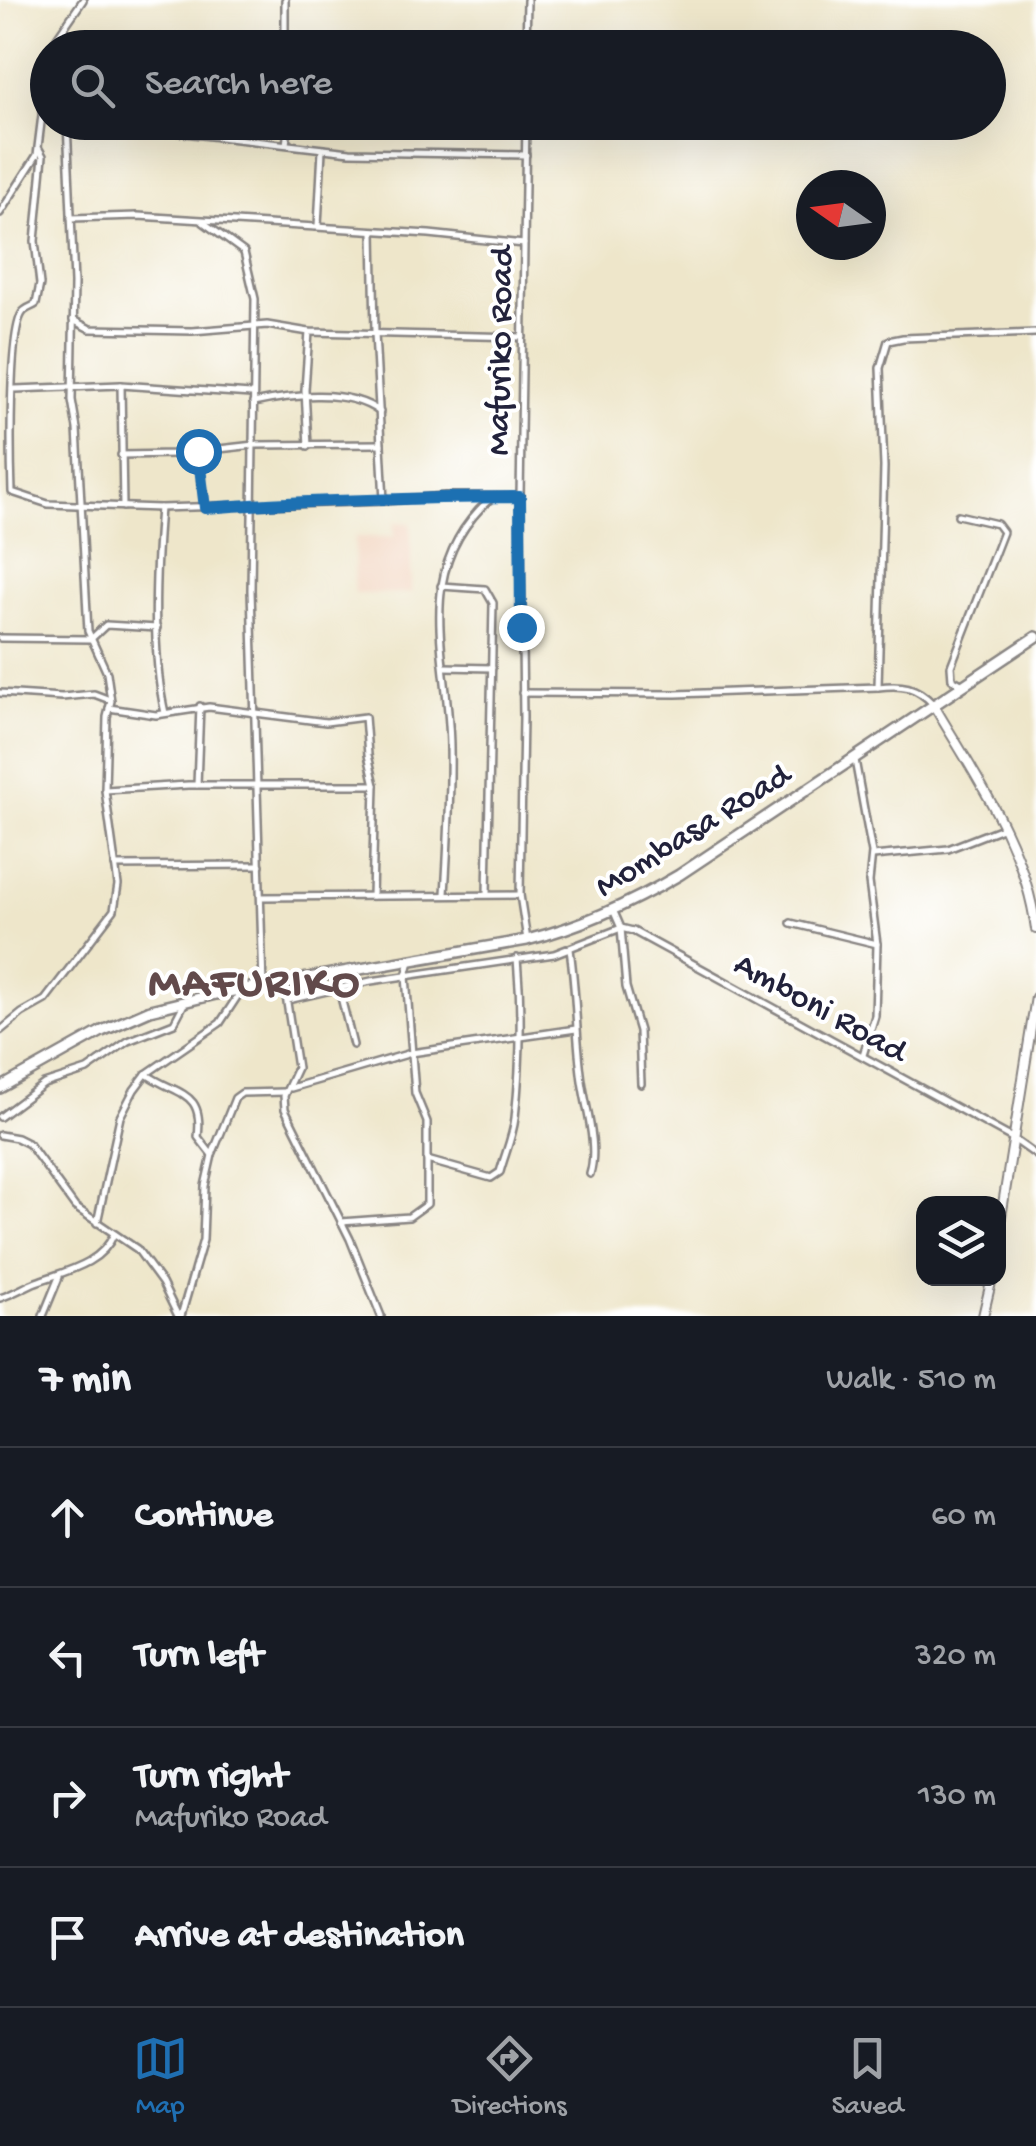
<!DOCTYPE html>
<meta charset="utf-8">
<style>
:root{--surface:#171b24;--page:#242831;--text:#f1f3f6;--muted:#9ea1a6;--line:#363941;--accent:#1f6fb2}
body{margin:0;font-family:"Gochi Hand",sans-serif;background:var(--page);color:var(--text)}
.controls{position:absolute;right:30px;bottom:30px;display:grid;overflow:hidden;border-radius:20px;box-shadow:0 10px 40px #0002}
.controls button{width:90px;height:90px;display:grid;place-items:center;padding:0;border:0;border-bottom:2px solid var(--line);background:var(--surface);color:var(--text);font:50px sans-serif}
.compass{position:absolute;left:796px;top:170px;width:90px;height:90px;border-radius:50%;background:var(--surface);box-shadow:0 10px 40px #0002;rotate:284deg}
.stop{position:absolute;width:30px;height:30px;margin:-22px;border:8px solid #1f6fb2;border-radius:50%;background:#fff}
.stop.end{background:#1f6fb2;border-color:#fff;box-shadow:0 2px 10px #0008}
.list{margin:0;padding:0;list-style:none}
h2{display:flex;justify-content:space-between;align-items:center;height:130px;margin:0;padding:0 40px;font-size:42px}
h2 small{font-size:32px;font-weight:400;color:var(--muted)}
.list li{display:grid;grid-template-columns:65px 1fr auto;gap:30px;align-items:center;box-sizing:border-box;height:140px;padding:0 40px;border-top:2px solid var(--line)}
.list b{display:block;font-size:38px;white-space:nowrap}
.list p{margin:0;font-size:32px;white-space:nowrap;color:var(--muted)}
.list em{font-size:32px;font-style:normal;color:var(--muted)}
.icon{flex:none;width:55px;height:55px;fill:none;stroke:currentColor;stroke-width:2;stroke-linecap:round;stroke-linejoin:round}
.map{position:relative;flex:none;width:1036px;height:1316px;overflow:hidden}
.search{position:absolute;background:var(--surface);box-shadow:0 10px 40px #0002;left:30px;right:30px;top:30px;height:110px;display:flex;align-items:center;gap:25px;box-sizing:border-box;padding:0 35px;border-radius:55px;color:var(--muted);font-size:38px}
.sheet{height:690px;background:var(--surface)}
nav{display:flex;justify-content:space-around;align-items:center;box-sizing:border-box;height:140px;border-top:2px solid var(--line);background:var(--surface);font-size:28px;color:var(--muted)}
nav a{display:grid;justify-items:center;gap:5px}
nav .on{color:var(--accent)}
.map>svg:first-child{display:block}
.built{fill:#f2d4be}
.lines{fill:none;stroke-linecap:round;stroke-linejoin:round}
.minor-casing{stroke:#888482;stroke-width:10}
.secondary-casing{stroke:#888482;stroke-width:12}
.trunk-casing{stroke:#888482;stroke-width:14}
.minor{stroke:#fff;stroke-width:5}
.secondary{stroke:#fff;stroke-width:8}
.trunk{stroke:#fff;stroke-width:9}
.route{stroke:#1f6fb2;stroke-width:12}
.labels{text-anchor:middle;stroke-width:8;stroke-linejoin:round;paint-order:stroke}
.street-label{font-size:35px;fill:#22223b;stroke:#fff}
.district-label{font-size:45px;font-weight:bold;letter-spacing:2.5px;fill:#624a4b;stroke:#fff}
</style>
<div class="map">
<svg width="1036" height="1316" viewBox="0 0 1036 1316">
<rect width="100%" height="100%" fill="#fff"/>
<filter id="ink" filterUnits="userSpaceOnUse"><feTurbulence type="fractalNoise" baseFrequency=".01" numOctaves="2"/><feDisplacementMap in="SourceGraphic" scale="20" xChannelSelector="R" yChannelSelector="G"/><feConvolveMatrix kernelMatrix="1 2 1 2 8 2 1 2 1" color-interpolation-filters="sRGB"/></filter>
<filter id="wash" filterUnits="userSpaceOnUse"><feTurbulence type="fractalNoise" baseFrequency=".0048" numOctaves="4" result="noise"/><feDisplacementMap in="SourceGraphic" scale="40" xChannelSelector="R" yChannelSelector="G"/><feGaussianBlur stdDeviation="2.25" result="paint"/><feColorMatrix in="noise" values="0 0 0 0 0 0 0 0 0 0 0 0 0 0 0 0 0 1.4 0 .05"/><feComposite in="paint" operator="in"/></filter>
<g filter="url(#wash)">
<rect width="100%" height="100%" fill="#eee6ca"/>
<path class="built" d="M394,522l17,1v70l-57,1 1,-57h39z"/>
</g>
<g filter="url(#ink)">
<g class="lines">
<defs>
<g id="minor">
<path d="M285,0v33l5,15"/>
<path d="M58,38l30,8 38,-4 28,6"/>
<path d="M50,48l33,-48"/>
<path d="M526,48l1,-48"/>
<path d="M88,122l262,30 176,3"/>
<path d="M526,122l-6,375 3,220 -3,178 7,45"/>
<path d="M286,144l3,-22"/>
<path d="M39,149l4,7 -8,85 5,43 -4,20c-4,3 -10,4 -13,8 -15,17 -12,153 -11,180l36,12 112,4 224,-7 61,-5 75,1"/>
<path d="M0,213l37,-58 5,-40 -2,-47 8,-16"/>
<path d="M71,218l67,-2 291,18 95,10"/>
<path d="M203,222l41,30 11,47 -4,291 12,396"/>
<path d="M318,226l4,-76"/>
<path d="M373,232l2,101 9,168"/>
<path d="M73,320l17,9 102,2 75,-6 42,7 214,5"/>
<path d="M121,385l2,122"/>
<path d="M15,389l106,-4 130,9"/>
<path d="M253,403c37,-8 96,-15 127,9"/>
<path d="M308,446l-3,-56 4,-58"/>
<path d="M198,451l7,57"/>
<path d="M121,455l54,-1 79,-9 127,-1"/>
<path d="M160,508c-5,63 -9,145 5,205"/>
<path d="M958,515l39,9 6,8 -52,134 1,13 11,6"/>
<path d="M441,586l44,3 8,14 -6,291"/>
<path d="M0,638l91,1 15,-14 51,3"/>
<path d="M444,667l48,1"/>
<path d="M878,687c24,-3 38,-1 55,17"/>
<path d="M0,693l62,4 32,-3 16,6"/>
<path d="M522,693l154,1 202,-7 6,-220 -4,-99 8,-27 15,-3 133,-5"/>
<path d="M109,708l47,7 53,-8 117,15 39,-5 3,38 7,30 -3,111"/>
<path d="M855,760l17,93 -3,29 8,62 -2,72 -12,39"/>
<path d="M197,785l3,-79"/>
<path d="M105,790l83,-5h187"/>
<path d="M873,856l75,-7 54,-21"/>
<path d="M115,866l145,-1"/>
<path d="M445,894c3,-49 6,-98 5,-147 -1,-93 -40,-176 41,-249"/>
<path d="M261,897l259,-2"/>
<path d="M614,912l7,16 12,3 379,207 24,17"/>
<path d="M791,923l86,21"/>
<path d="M570,949c6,42 6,83 11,124 3,31 18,71 9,101"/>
<path d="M284,983l13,85 -13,28 1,13 65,130 31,77"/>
<path d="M339,989l14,56"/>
<path d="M288,1000l83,-19 183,-27 67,-26 5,59 13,44 2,53"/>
<path d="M0,1031l22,-18 23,-13 69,-90 4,-25 -13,-95 2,-73 4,-16 -4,-28 -19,-42 -11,-202 -5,-29 2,-117 -7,-161"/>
<path d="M146,1074c32,22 58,16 52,63l14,18"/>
<path d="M291,1088l120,-35 165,-24"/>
<path d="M0,1117l44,-33 43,-14 41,-29 46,-18 10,-19"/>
<path d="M0,1135l17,3 12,6 46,63 62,42 25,34 16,33"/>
<path d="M427,1160l64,18 9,-6c5,-18 13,-36 15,-54 6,-54 7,-106 2,-160"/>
<path d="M341,1222l68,-5 18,-13v-82l-12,-29 -9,-117 4,-15"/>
<path d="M97,1223l23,-106 14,-27 12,-16 74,-51 21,-32"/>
<path d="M0,1298c13,-4 24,-11 36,-16 29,-11 65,-17 78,-48"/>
<path d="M43,1316l16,-39"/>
<path d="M181,1316l22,-76 2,-54 7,-31 23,-57 7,-5 43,-1"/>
</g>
<g id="secondary">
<path d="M933,704c42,72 92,140 103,225"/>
<path d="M998,1236l38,-239"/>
<path d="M983,1316l9,-38"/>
</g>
<path id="trunk" d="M0,1088l102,-57 48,-21 66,-16 311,-54c55,-14 103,-36 152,-65l357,-238"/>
</defs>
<use href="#minor" class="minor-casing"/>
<use href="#secondary" class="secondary-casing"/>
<use href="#trunk" class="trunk-casing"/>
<use href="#minor" class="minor"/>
<use href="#secondary" class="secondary"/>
<use href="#trunk" class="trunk"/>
</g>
</g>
<g class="lines" filter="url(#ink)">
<path class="route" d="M198,451l7,57c105,-8 210,-10 315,-11l1,130"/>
</g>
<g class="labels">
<g class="street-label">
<text transform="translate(497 351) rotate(-89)" y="12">Mafuriko Road</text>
<text transform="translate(691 828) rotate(-32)" y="12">Mombasa Road</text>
<text transform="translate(822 1005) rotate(29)" y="12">Amboni Road</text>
</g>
<g class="district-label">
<text x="255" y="994">MAFURIKO</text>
</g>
</g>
</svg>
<div class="controls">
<button><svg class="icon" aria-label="layers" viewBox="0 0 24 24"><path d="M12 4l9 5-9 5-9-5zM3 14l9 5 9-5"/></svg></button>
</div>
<svg class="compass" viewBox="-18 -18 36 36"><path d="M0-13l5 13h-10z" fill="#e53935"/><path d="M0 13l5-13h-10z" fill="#9ea1a6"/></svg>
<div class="stop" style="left:198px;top:451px"></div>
<div class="stop end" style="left:521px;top:627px"></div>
<div class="search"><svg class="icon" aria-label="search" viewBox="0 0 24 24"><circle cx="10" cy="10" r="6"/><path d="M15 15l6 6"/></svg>Search here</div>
</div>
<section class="sheet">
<h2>7 min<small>Walk · 510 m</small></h2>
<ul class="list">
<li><svg class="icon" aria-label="ahead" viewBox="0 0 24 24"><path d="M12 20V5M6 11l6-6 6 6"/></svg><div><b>Continue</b></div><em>60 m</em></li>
<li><svg class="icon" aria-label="left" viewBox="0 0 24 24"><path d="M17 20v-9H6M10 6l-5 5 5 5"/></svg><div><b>Turn left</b></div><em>320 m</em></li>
<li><svg class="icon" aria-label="right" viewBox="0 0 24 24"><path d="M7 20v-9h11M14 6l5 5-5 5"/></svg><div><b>Turn right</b><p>Mafuriko Road</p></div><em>130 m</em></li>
<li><svg class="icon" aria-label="arrive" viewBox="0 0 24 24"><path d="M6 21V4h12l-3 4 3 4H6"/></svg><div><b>Arrive at destination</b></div></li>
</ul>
</section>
<nav>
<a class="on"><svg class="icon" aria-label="map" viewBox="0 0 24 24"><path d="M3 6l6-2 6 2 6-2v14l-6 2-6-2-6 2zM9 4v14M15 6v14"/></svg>Map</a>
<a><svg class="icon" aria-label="directions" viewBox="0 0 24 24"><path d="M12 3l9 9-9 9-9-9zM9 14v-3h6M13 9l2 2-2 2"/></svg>Directions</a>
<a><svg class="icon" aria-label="saved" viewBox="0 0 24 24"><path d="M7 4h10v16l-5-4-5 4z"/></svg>Saved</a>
</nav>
